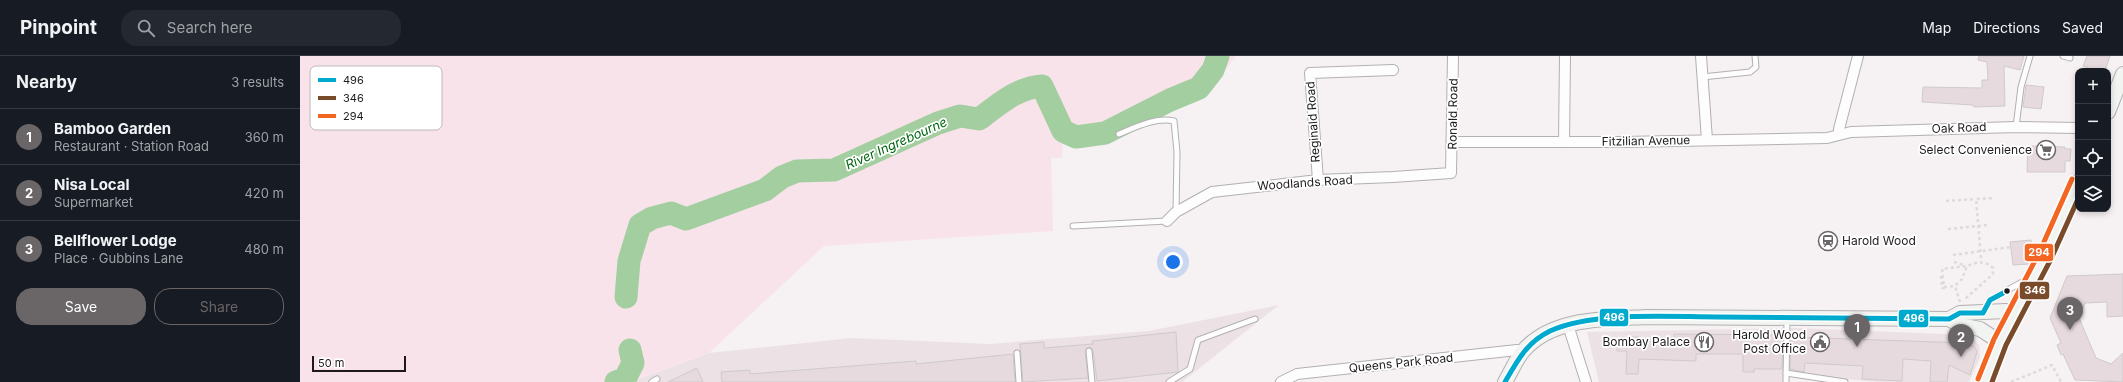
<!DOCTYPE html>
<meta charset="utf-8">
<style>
:root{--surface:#171b24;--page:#242831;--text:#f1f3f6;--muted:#9ea1a6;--line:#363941;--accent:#6a6567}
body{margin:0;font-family:Inter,sans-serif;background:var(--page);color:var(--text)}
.controls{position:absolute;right:12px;top:12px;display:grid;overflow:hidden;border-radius:8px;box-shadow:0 2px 6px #0003}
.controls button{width:36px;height:36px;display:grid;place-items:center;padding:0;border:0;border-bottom:1px solid var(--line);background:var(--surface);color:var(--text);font:20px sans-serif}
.scale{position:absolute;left:12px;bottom:10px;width:94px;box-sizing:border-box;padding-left:4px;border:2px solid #1e1a1b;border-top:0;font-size:11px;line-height:14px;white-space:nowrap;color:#1e1a1b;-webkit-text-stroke:3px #fff;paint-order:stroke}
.you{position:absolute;left:873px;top:206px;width:14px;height:14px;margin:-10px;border:3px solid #fff;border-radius:50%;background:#1a73e8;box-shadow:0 0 0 6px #1a73e833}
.badge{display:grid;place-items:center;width:26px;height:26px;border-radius:50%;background:var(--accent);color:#fff;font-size:13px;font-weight:700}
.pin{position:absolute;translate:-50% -33px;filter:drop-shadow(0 1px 2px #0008)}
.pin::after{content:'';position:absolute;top:21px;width:14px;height:12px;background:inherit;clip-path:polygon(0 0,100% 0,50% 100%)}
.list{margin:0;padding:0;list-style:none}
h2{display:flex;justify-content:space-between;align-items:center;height:52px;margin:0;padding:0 16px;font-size:17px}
h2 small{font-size:13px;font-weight:400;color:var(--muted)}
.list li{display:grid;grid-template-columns:26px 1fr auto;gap:12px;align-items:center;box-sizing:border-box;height:56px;padding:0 16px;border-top:1px solid var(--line)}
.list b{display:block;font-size:15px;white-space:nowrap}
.list p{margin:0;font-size:13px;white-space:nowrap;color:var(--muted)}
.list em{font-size:13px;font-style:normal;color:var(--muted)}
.actions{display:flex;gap:8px;padding:12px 16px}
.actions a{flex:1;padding:9px 0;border:1px solid var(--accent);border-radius:16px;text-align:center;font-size:14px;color:var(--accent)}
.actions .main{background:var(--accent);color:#fff}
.icon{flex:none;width:22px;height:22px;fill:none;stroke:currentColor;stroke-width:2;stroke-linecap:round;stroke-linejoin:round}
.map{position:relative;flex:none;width:1823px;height:326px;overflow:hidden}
header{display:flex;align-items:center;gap:24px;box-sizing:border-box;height:56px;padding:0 20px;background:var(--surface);border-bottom:1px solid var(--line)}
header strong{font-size:19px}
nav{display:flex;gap:22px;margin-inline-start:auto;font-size:14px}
.search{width:280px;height:36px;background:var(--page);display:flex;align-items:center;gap:10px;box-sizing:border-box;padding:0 14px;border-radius:16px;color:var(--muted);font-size:15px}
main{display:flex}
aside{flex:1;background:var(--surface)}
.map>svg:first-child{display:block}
.built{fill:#ece1e5}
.green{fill:#f9e3eb}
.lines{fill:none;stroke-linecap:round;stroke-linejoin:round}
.river{stroke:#a2cea0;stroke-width:23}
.building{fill:#e7dade;stroke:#cfcacc}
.lane-casing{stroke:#b3b0b1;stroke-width:7}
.street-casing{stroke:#b3b0b1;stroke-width:12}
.secondary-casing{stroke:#b3b0b1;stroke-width:16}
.path{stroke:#dcdada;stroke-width:2.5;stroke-dasharray:3 3;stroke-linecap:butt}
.lane{stroke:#fefdfd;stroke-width:5}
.street{stroke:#fefdfd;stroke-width:10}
.secondary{stroke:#f1f4f0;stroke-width:14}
.bus-1-casing{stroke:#fff;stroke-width:8}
.bus-2-casing{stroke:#fff;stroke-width:8}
.bus-3-casing{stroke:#fff;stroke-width:8}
.bus-1{stroke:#00a9ce;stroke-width:5}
.bus-2{stroke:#7a4b2a;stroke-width:5}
.bus-3{stroke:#f26522;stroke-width:5}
.bus-dot{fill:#1e1a1b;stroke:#fff;stroke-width:1.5}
.labels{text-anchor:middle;stroke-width:3.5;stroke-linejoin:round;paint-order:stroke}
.street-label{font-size:12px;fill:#1e1a1b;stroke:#fff}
.poi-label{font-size:12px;fill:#1e1a1b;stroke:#fff;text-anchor:end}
.water-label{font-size:13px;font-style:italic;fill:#00670e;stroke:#fff}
.key{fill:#fff;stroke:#bcbabb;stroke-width:1}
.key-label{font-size:11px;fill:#1e1a1b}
.line-badge{stroke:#fff;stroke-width:1.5}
.badge-label{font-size:11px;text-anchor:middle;font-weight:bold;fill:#fff}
</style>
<header>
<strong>Pinpoint</strong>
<div class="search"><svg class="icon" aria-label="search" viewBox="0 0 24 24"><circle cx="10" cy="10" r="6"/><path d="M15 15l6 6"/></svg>Search here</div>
<nav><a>Map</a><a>Directions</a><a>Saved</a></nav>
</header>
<main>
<aside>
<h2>Nearby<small>3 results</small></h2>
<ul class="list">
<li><span class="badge">1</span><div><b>Bamboo Garden</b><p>Restaurant · Station Road</p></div><em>360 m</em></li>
<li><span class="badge">2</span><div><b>Nisa Local</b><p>Supermarket</p></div><em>420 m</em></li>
<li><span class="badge">3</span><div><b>Bellflower Lodge</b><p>Place · Gubbins Lane</p></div><em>480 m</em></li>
</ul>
<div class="actions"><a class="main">Save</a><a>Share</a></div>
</aside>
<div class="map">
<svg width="1823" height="326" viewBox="0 0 1823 326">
<rect width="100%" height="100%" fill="#f6f1f3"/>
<g class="built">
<path d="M979,249l-97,77h-552l79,-29 143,-15 138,6 159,-13z"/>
<path d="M1496,272l172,7 11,10 1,12 -11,25h-92l-86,-8 -5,8h-187l-12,-50z"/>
</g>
<path class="green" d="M0,0h936l-31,40 -105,43 -21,4 -16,-1 -1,16h-11l2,73 -229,15 -115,107 -81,29h-328z"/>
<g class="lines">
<g class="river">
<path d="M326,241l3,-36 11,-36 12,-7 19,-5 15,6 79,-29 17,-13 15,-6 37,-1 104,-47 22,-7 19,3c19,-14 37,-31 63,-33l21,45 13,6 29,-4 65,-33 29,-12 14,-18 5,-14"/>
<path d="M316,326l9,-3 8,-16 -3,-13"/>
</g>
</g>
<g class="building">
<path d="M1679,0h45l-4,14 -16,-4 1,40 -31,1 -1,-2 -51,-3 1,-15 59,1v-8h6l-1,-18 -9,-2z"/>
<path d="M1787,0h23l-5,15h-8l-14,-5z"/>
<path d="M1726,29l18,2 -3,22 -18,-2z"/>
<path d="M1728,90l37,1v2h6l-1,12h-5v11h-38z"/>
<path d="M1731,184l2,11 -5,2 2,11 -17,1 -3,-23z"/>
<path d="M1823,218v42l-16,1v-15l-22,1 -6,15 17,40 15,6 12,-11v29l-48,-2 -12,-26 -2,1 -4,-10 4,-2 -11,-25 17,-42z"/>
<path d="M876,276l2,40 -81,9 -4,-31 -4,-3 -4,4 3,27 -65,4 -3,-38 24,-2v6l49,-4 -1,-3z"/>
<path d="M1374,278l109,1 -1,34h-28v3h-11v-18h-47v7l-57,-2 -1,15h-12l1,-23h-10v-11h12v-3h10v4l35,1z"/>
<path d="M1491,281l176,6 8,4 2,5 -7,23 -21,-10 -2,17h-17l1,-21 -28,-2 -1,22 -40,-2 1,-13 -58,-3 -1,9 -14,-3z"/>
<path d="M713,298l2,28h-293l-1,-10 29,-2v4l166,-13v3z"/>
<path d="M397,312l6,14h-35z"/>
</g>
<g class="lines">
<defs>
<g id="lane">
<path d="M1763,0l7,2"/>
<path d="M1402,21l48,-5 6,-5 -1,-11"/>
<path d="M1716,71l5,-40 9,-31"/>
<path d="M819,78c17,-7 37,-17 55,-13l3,31 -1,60"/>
<path d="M773,170l94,-5"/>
<path d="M1685,255l5,-11 32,-18 7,3"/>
<path d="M789,295l3,31"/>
<path d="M717,297l2,29"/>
<path d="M1486,317l59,9"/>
<path d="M352,326l5,-3"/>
<path d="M869,326l21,-13 8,-29 57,-21"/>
<path d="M1486,326l1,-64"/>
</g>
<g id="street">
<path d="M1401,0l6,84"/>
<path d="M1539,78v-5l19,-73"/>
<path d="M1152,86h171l204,-4 24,-6 165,-5 62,1"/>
<path d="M1264,86l1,-86"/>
<path d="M1018,124l-8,-107 83,-3"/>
<path d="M867,165l9,-9 36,-20 106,-12 75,-3 58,-4 2,-117"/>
<path d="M1268,269l18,57"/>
<path d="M981,326l16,-8 220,-24 5,2"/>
</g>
<g id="secondary">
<path d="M1808,56l15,-38"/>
<path d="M1649,263l10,6 21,4 20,13"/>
<path d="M1205,326c6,-10 11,-23 19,-32 29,-33 83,-31 124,-33l301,2 11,-6 46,-2 8,3"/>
<path d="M1684,326l16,-40 45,-86 33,-74"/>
</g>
</defs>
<use href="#lane" class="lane-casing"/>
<use href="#street" class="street-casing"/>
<use href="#secondary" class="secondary-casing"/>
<g class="path">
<path d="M1646,145l30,-2"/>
<path d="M1648,173l39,-4"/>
<path d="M1653,199l58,-8"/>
<path d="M1681,202l-5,-59 19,-1"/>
<path d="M1654,206l10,3"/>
<path d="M1641,220l1,12h2l-2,-19 25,-3"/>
<path d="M1644,231l11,-1"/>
<path d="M1660,246l-5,-16 7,-7 5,-13c10,-4 17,-6 26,2v6l-28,25"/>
<path d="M1711,326l41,-17 9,17"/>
</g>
<use href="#lane" class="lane"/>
<use href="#street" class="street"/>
<use href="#secondary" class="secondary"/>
<defs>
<path id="bus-1" d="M1205,326c12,-21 22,-40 45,-51 45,-20 119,-14 168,-14 77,1 154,1 231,2l11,-6h23l7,-13 17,-9"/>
<path id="bus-2" d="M1692,326l14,-37 45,-86 27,-60"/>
<path id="bus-3" d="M1678,323l16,-40 45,-86 33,-74"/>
</defs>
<use href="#bus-1" class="bus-1-casing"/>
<use href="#bus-2" class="bus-2-casing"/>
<use href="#bus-3" class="bus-3-casing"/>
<use href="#bus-1" class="bus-1"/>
<use href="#bus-2" class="bus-2"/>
<use href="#bus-3" class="bus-3"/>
</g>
<defs>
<symbol id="supermarket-ring" viewBox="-11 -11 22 22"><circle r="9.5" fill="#fff" stroke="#6a6567" stroke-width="1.5"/><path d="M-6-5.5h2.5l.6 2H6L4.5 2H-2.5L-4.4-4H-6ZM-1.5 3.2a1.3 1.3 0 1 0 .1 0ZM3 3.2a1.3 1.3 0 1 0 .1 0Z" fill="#6a6567"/></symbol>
<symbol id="station-ring" viewBox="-11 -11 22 22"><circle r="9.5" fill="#fff" stroke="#6a6567" stroke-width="1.5"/><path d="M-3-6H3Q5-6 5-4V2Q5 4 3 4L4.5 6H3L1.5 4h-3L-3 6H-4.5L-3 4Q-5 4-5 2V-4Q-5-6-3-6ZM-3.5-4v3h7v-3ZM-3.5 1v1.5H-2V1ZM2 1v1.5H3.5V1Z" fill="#6a6567"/></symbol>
<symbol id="restaurant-ring" viewBox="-11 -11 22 22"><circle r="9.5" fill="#fff" stroke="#6a6567" stroke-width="1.5"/><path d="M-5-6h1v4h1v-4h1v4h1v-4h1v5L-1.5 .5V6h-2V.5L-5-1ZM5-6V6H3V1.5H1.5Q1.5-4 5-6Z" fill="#6a6567"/></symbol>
<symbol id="civic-ring" viewBox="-11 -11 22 22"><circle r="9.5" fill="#fff" stroke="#6a6567" stroke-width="1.5"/><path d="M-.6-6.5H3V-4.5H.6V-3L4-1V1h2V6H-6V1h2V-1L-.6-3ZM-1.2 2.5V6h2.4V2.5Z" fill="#6a6567"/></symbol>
</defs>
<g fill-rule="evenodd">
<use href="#supermarket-ring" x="1735" y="83" width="22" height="22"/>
<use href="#station-ring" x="1517" y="174" width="22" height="22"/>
<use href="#restaurant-ring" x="1393" y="275" width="22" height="22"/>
<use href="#civic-ring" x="1509" y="275" width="22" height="22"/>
</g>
<circle class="bus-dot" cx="1707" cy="235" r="3.5"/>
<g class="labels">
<g class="street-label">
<text transform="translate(1153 58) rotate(-89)" y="4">Ronald Road</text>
<text transform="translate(1013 66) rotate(-94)" y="4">Reginald Road</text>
<text transform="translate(1659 72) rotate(-2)" y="4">Oak Road</text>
<text transform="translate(1346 85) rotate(-1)" y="4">Fitzilian Avenue</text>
<text transform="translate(1005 127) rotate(-4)" y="4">Woodlands Road</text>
<text transform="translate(1101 307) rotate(-6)" y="4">Queens Park Road</text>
</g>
<g class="poi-label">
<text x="1732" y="98">Select Convenience</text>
<text x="1542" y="189" text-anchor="start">Harold Wood</text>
<text x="1506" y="283">Harold Wood<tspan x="1506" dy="14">Post Office</tspan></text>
<text x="1390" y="290">Bombay Palace</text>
</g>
<g class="water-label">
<text transform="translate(596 87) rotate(-24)" y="5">River Ingrebourne</text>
</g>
</g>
<rect x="10" y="10" width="132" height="64" rx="6" class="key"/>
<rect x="18" y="22" width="18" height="4" fill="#00a9ce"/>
<rect x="18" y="40" width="18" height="4" fill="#7a4b2a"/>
<rect x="18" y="58" width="18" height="4" fill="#f26522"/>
<g class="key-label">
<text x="43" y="28">496</text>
<text x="43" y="46">346</text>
<text x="43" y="64">294</text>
</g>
<g class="line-badge">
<rect x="1724" y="187" width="30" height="19" rx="4" fill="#f26522"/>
<rect x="1719" y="225" width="31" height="19" rx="4" fill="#7a4b2a"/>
<rect x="1299" y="252" width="30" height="19" rx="4" fill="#00a9ce"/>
<rect x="1598" y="253" width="31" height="19" rx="4" fill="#00a9ce"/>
</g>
<g class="badge-label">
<text x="1739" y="200">294</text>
<text x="1735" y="238">346</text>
<text x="1314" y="265">496</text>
<text x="1614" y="266">496</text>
</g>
</svg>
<div class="controls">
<button>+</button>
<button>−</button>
<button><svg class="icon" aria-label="locate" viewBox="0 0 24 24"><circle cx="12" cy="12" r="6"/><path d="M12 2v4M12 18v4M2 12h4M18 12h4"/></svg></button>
<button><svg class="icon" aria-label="layers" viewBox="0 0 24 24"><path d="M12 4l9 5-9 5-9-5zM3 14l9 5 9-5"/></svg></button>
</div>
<div class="scale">50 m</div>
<div class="you"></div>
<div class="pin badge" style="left:1557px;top:291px">1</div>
<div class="pin badge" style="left:1661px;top:301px">2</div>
<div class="pin badge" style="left:1770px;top:274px">3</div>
</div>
</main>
